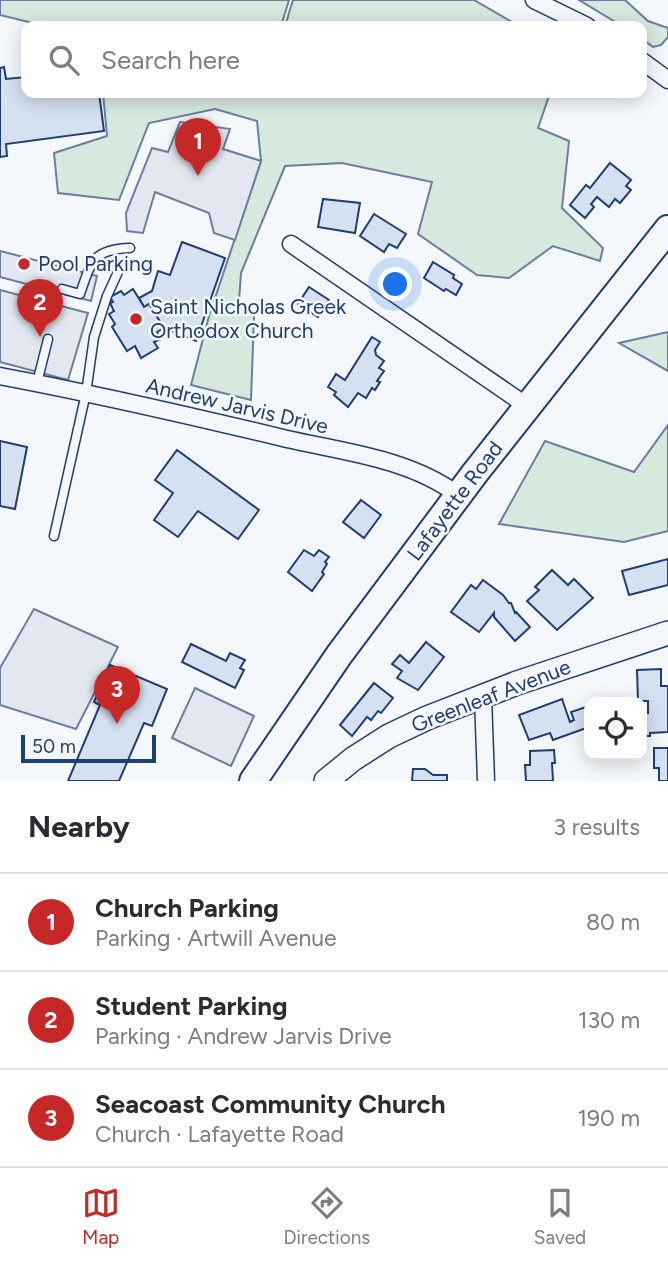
<!DOCTYPE html>
<meta charset="utf-8">
<style>
:root{--surface:#fff;--page:#f7f7f7;--text:#2b2b33;--muted:#7c7c81;--line:#e1e1e2;--accent:#c62828}
body{margin:0;font-family:Figtree,sans-serif;background:var(--page);color:var(--text)}
.controls{position:absolute;right:21px;bottom:21px;display:grid;overflow:hidden;border-radius:14px;box-shadow:0 4px 18px #0003}
.controls button{width:63px;height:63px;display:grid;place-items:center;padding:0;border:0;border-bottom:2px solid var(--line);background:var(--surface);color:var(--text);font:35px sans-serif}
.scale{position:absolute;left:21px;bottom:18px;width:135px;box-sizing:border-box;padding-left:7px;border:4px solid #1d3f73;border-top:0;font-size:19px;line-height:24px;white-space:nowrap;color:#1d3f73;-webkit-text-stroke:5px #f4f7fb;paint-order:stroke}
.you{position:absolute;left:396px;top:285px;width:24px;height:24px;margin:-18px;border:5px solid #fff;border-radius:50%;background:#1a73e8;box-shadow:0 0 0 10px #1a73e833}
.badge{display:grid;place-items:center;width:46px;height:46px;border-radius:50%;background:var(--accent);color:#fff;font-size:23px;font-weight:700}
.pin{position:absolute;translate:-50% -58px;filter:drop-shadow(0 2px 4px #0008)}
.pin::after{content:'';position:absolute;top:37px;width:24px;height:21px;background:inherit;clip-path:polygon(0 0,100% 0,50% 100%)}
.list{margin:0;padding:0;list-style:none}
h2{display:flex;justify-content:space-between;align-items:center;height:91px;margin:0;padding:0 28px;font-size:30px}
h2 small{font-size:23px;font-weight:400;color:var(--muted)}
.list li{display:grid;grid-template-columns:46px 1fr auto;gap:21px;align-items:center;box-sizing:border-box;height:98px;padding:0 28px;border-top:2px solid var(--line)}
.list b{display:block;font-size:26px;white-space:nowrap}
.list p{margin:0;font-size:23px;white-space:nowrap;color:var(--muted)}
.list em{font-size:23px;font-style:normal;color:var(--muted)}
.icon{flex:none;width:38px;height:38px;fill:none;stroke:currentColor;stroke-width:2;stroke-linecap:round;stroke-linejoin:round}
.map{position:relative;flex:none;width:668px;height:781px;overflow:hidden}
.search{position:absolute;background:var(--surface);box-shadow:0 4px 18px #0003;left:21px;right:21px;top:21px;height:77px;display:flex;align-items:center;gap:18px;box-sizing:border-box;padding:0 24px;border-radius:14px;color:var(--muted);font-size:26px}
.sheet{height:385px;background:var(--surface)}
nav{display:flex;justify-content:space-around;align-items:center;box-sizing:border-box;height:98px;border-top:2px solid var(--line);background:var(--surface);font-size:19px;color:var(--muted)}
nav a{display:grid;justify-items:center;gap:4px}
nav .on{color:var(--accent)}
.map>svg:first-child{display:block}
.green{fill:#d7e8df;stroke:#687fa3;stroke-width:2}
.parking{fill:#e3e8f0;stroke:#687fa3;stroke-width:2}
.building{fill:#d5e0f0;stroke:#1d3f73;stroke-width:2}
.lines{fill:none;stroke-linecap:round;stroke-linejoin:round}
.lane-casing{stroke:#1d3f73;stroke-width:11}
.street-casing{stroke:#1d3f73;stroke-width:19}
.secondary-casing{stroke:#1d3f73;stroke-width:26}
.primary-casing{stroke:#1d3f73;stroke-width:30}
.lane{stroke:#f4f7fb;stroke-width:8}
.street{stroke:#f4f7fb;stroke-width:16}
.secondary{stroke:#f4f7fb;stroke-width:23}
.primary{stroke:#f4f7fb;stroke-width:26}
.poi-dot{fill:#c62828;stroke:#f4f7fb;stroke-width:2.5}
.labels{text-anchor:middle;stroke-width:5;stroke-linejoin:round;paint-order:stroke}
.poi-label{font-size:21px;fill:#1d3f73;stroke:#f4f7fb;text-anchor:start}
.street-label{font-size:21px;fill:#1d3f73;stroke:#f4f7fb}
</style>
<div class="map">
<svg width="668" height="781" viewBox="0 0 668 781">
<rect width="100%" height="100%" fill="#f4f7fb"/>
<g class="green">
<path d="M0,0h289l-8,26h-236l-45,-11z"/>
<path d="M293,0h181l45,26h-234z"/>
<path d="M579,0h46l23,21 20,7v9l-7,8 -8,2 -11,-8v-13h-20z"/>
<path d="M103,93h447l-12,35 31,13 -7,67 41,40 -3,13 -47,-15 -44,32 -32,-3 -59,-41 14,-52 -90,-19 -57,3 -44,107 -2,28 15,15 -3,84 -60,-15 18,-69 52,-155 -4,-40 -42,-12 -66,14 -30,77 -61,-7 -4,-40 53,-17z"/>
<path d="M668,332v39l-49,-28z"/>
<path d="M668,425v106l-44,11 -125,-18 46,-83 89,31z"/>
</g>
<g class="parking">
<path d="M180,122l50,7 -7,20 38,12 -26,79 -21,-7 -5,-20 -54,-21 -12,41 -16,-2 -1,-18 26,-65 16,4z"/>
<path d="M0,251l97,25 -6,25 -91,-24z"/>
<path d="M0,290l88,23 -20,67 -68,-18z"/>
<path d="M34,609l84,38 -42,82 -76,-24v-37z"/>
<path d="M195,688l59,28 -23,50 -59,-28z"/>
</g>
<g class="building">
<path d="M4,67l2,12 20,-2v16h73l5,38 -98,13 1,12 -7,1v-89z"/>
<path d="M610,163l21,17 -5,6 5,4 -11,13 -5,-4 -6,8 -12,-10 -6,7 3,3 -9,11 -15,-13 16,-20 4,3z"/>
<path d="M323,199l37,4 -5,30 -37,-6z"/>
<path d="M374,214l32,20 -9,14 -8,-4 -5,8 -24,-16z"/>
<path d="M182,242l43,16 -29,83 -32,-13 -15,-24 -5,3 -5,-9 13,-7 6,-20 12,4z"/>
<path d="M433,262l21,13 -1,3 9,6 -6,11 -10,-6 -2,2 -20,-13z"/>
<path d="M309,287l20,13 -11,17 -20,-13z"/>
<path d="M133,289l11,18 5,-3 15,24 -7,4 4,7 -7,3 4,6 -17,10 -6,-12 -8,5 -15,-24 3,-3 -6,-10 5,-3 -4,-8 3,-1 -3,-5 11,-6 3,4z"/>
<path d="M372,337l8,5 -5,8 1,5 8,6 -5,7 5,3 -7,10 3,1 -5,8 -3,-2 -6,10 -8,-5 -10,14 -14,-12 2,-3 -8,-5 8,-13 9,6z"/>
<path d="M0,441l27,6 -12,62 -15,-3z"/>
<path d="M177,450l82,60 -21,29 -40,-28 -20,26 -24,-17 19,-27 -18,-13z"/>
<path d="M361,500l20,15 -17,23 -21,-16z"/>
<path d="M304,550l10,6 5,-6 10,7 -4,5 2,2 -5,8 2,2 -12,17 -24,-19z"/>
<path d="M668,559v26l-39,10 -7,-24z"/>
<path d="M552,570l16,15 6,-6 19,19 -36,32 -30,-29 12,-11 -4,-3z"/>
<path d="M483,580l20,15 6,8h2l4,10 1,-1 14,15 -15,14 -21,-24v-4l-15,19 -28,-20 20,-27 5,4z"/>
<path d="M426,642l18,15 -26,33 -21,-12 5,-7 -10,-7 8,-9 9,8z"/>
<path d="M191,644l35,17 4,-8 15,7 -5,8 4,2 -9,18 -53,-26z"/>
<path d="M110,665l57,24 -15,37 -8,-3 -25,58h-51l32,-76 -6,-3z"/>
<path d="M661,669v17h7v46l-18,1v3h-8v-23h6v-12h-10l-1,-31z"/>
<path d="M374,683l19,15 -12,15 -3,-2 -7,9 -4,-3 -15,19 -12,-11z"/>
<path d="M562,699l8,23 4,-2 -3,-8 18,-6v21l-36,13 -3,-7 -21,7 -10,-25z"/>
<path d="M654,748h14v33h-9v-13h-5z"/>
<path d="M554,750l1,13h-3l1,18h-27l-1,-16h5v-14z"/>
<path d="M413,769h12l8,6h14v6h-35z"/>
</g>
<g class="lines">
<defs>
<g id="lane">
<path d="M62,289l18,5c11,-32 13,-45 50,-46"/>
<path d="M37,383l11,-44"/>
<path d="M54,536l32,-143 8,-56 13,-41 11,-24"/>
</g>
<g id="street">
<path d="M534,0l53,26"/>
<path d="M642,61l26,19"/>
<path d="M291,244l236,162"/>
<path d="M0,376c96,18 192,40 287,63 58,13 123,20 171,56"/>
<path d="M483,697l3,84"/>
</g>
<path id="secondary" d="M326,781l27,-22 36,-23 38,-18 90,-35 151,-50"/>
<path id="primary" d="M253,781l86,-126 136,-182 193,-244"/>
</defs>
<use href="#lane" class="lane-casing"/>
<use href="#street" class="street-casing"/>
<use href="#secondary" class="secondary-casing"/>
<use href="#primary" class="primary-casing"/>
<use href="#lane" class="lane"/>
<use href="#street" class="street"/>
<use href="#secondary" class="secondary"/>
<use href="#primary" class="primary"/>
</g>
<g class="poi-dot">
<circle cx="24" cy="264" r="7"/>
<circle cx="136" cy="319" r="7"/>
</g>
<g class="labels">
<g class="poi-label">
<text x="38" y="271">Pool Parking</text>
<text x="150" y="314">Saint Nicholas Greek<tspan x="150" dy="24">Orthodox Church</tspan></text>
</g>
<g class="street-label">
<text transform="translate(237 406) rotate(13)" y="7">Andrew Jarvis Drive</text>
<text transform="translate(455 501) rotate(-53)" y="7">Lafayette Road</text>
<text transform="translate(491 696) rotate(-21)" y="7">Greenleaf Avenue</text>
</g>
</g>
</svg>
<div class="controls">
<button><svg class="icon" aria-label="locate" viewBox="0 0 24 24"><circle cx="12" cy="12" r="6"/><path d="M12 2v4M12 18v4M2 12h4M18 12h4"/></svg></button>
</div>
<div class="scale">50 m</div>
<div class="you"></div>
<div class="pin badge" style="left:198px;top:176px">1</div>
<div class="pin badge" style="left:40px;top:337px">2</div>
<div class="pin badge" style="left:117px;top:724px">3</div>
<div class="search"><svg class="icon" aria-label="search" viewBox="0 0 24 24"><circle cx="10" cy="10" r="6"/><path d="M15 15l6 6"/></svg>Search here</div>
</div>
<section class="sheet">
<h2>Nearby<small>3 results</small></h2>
<ul class="list">
<li><span class="badge">1</span><div><b>Church Parking</b><p>Parking · Artwill Avenue</p></div><em>80 m</em></li>
<li><span class="badge">2</span><div><b>Student Parking</b><p>Parking · Andrew Jarvis Drive</p></div><em>130 m</em></li>
<li><span class="badge">3</span><div><b>Seacoast Community Church</b><p>Church · Lafayette Road</p></div><em>190 m</em></li>
</ul>
</section>
<nav>
<a class="on"><svg class="icon" aria-label="map" viewBox="0 0 24 24"><path d="M3 6l6-2 6 2 6-2v14l-6 2-6-2-6 2zM9 4v14M15 6v14"/></svg>Map</a>
<a><svg class="icon" aria-label="directions" viewBox="0 0 24 24"><path d="M12 3l9 9-9 9-9-9zM9 14v-3h6M13 9l2 2-2 2"/></svg>Directions</a>
<a><svg class="icon" aria-label="saved" viewBox="0 0 24 24"><path d="M7 4h10v16l-5-4-5 4z"/></svg>Saved</a>
</nav>
